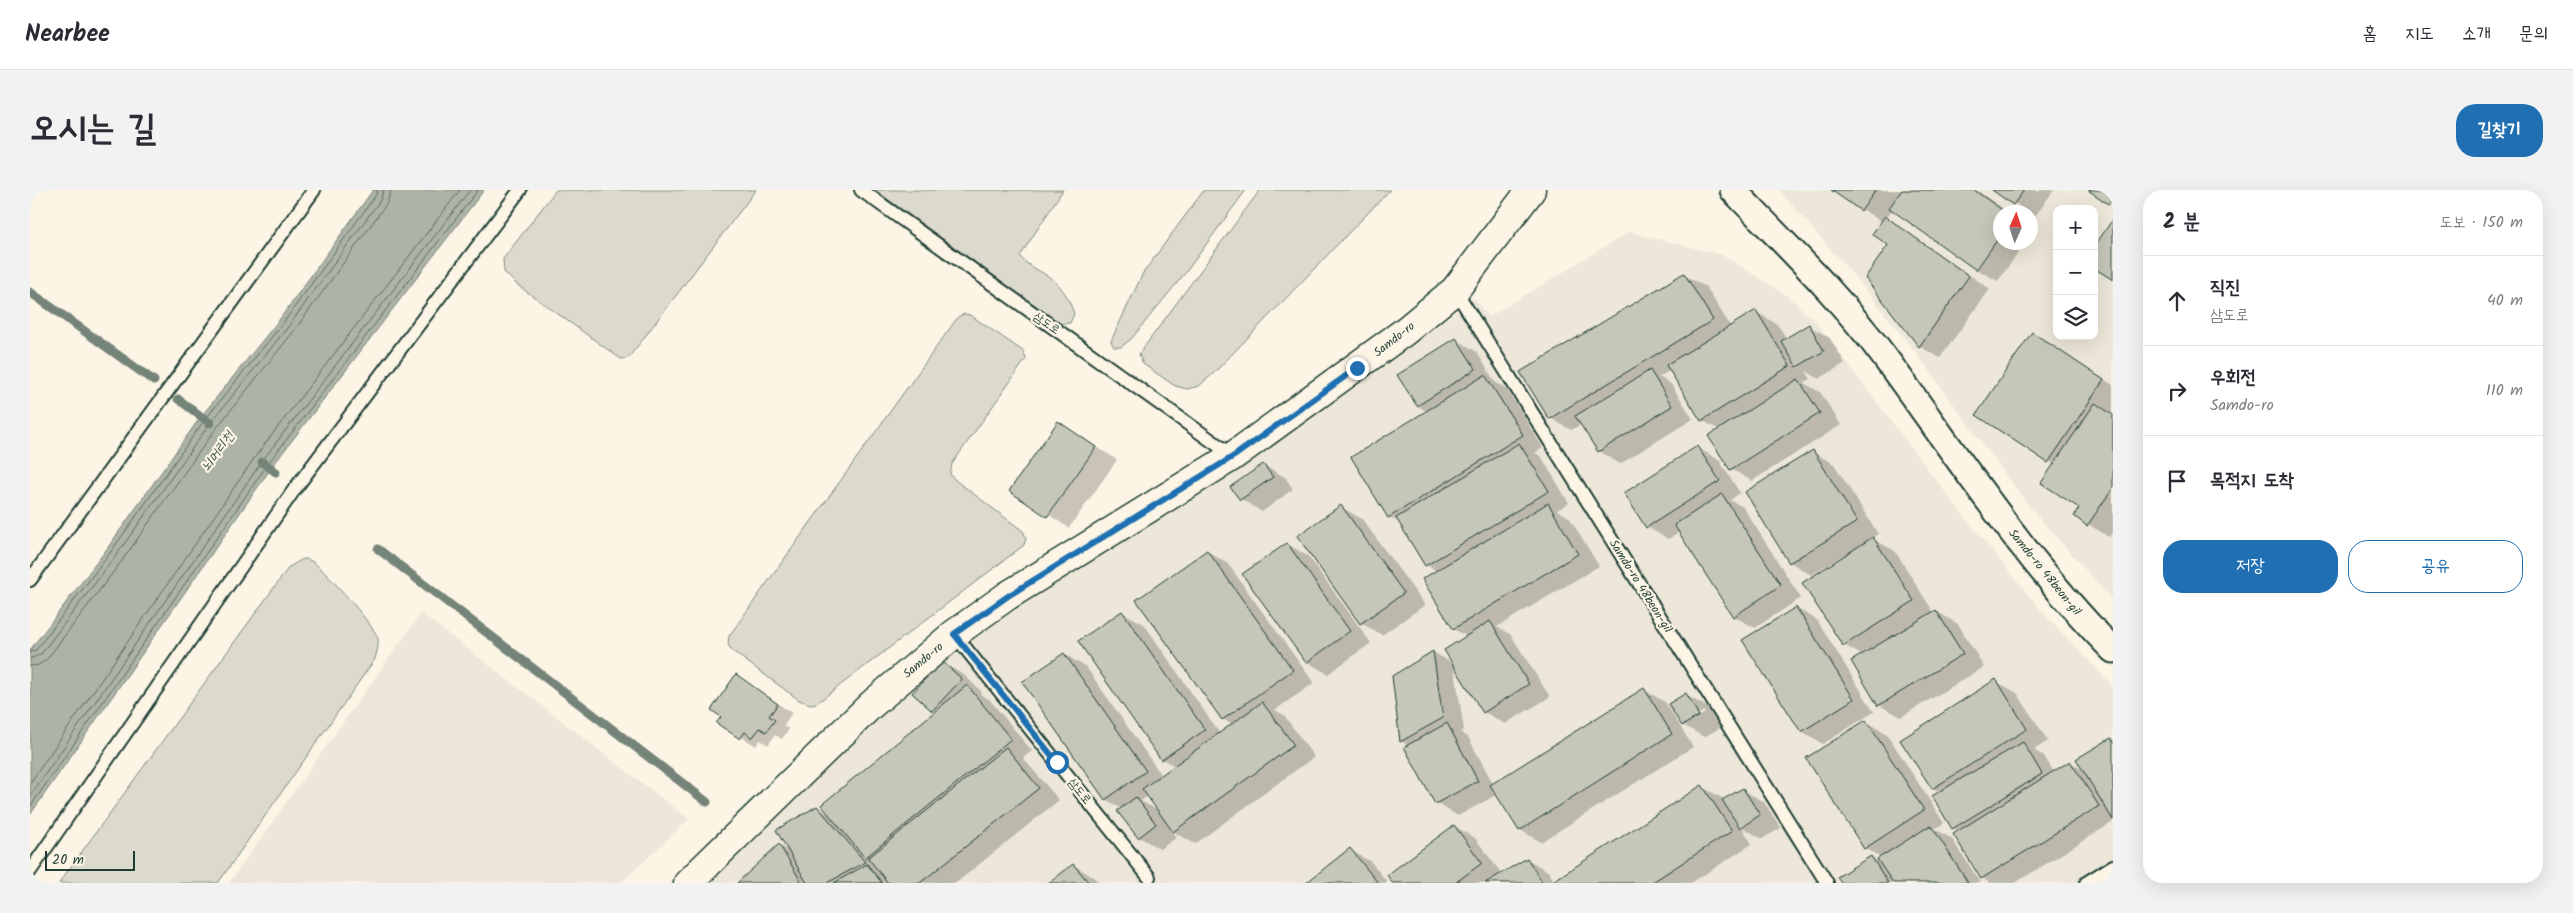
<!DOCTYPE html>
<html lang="ko">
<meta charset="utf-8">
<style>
:root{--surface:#fff;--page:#f2f2f3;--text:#2b2b33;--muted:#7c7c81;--line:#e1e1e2;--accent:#1f6fb2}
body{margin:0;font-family:Kalam,"Poor Story",sans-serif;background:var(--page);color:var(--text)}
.controls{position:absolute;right:15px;top:15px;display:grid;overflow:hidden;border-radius:10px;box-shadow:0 5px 20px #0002}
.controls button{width:45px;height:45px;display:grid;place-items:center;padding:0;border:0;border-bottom:1px solid var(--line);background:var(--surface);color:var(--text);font:25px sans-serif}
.compass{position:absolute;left:1963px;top:15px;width:45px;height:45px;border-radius:50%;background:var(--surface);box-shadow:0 5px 20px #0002;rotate:3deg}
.scale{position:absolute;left:15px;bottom:12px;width:90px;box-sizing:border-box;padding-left:5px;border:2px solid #1f3d34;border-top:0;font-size:14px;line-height:18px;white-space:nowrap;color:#1f3d34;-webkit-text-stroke:4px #fcf5e5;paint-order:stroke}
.stop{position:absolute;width:15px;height:15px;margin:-11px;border:4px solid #1f6fb2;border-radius:50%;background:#fff}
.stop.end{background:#1f6fb2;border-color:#fff;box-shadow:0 1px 5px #0008}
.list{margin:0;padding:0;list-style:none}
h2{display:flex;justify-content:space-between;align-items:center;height:65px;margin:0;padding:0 20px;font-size:21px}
h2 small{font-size:16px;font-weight:400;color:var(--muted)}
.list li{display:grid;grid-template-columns:32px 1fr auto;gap:15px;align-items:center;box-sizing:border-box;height:90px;padding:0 20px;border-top:1px solid var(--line)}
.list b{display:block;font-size:19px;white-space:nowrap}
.list p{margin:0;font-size:16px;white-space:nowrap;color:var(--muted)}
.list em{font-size:16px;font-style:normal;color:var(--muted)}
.actions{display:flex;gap:10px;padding:15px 20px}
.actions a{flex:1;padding:11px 0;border:1px solid var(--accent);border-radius:20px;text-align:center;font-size:18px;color:var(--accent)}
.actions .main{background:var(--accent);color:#fff}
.icon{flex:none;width:28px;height:28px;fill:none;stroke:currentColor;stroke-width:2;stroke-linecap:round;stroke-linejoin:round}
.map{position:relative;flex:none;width:2083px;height:693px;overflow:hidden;border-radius:20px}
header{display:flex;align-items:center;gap:30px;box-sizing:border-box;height:70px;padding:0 25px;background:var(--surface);border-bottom:1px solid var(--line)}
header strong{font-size:24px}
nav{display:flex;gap:28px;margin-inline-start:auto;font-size:18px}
.intro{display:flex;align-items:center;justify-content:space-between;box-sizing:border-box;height:120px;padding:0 30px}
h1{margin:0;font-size:35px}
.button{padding:12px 22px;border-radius:20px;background:var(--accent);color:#fff;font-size:18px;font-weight:700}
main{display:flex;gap:30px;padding:0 30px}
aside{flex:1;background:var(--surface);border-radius:20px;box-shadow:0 5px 20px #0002}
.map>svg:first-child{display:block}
.built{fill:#ece7d8;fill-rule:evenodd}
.green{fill:#dcdacc;stroke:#7e8c80}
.water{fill:#aeb3a7;stroke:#758479}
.shadow{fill:#0003;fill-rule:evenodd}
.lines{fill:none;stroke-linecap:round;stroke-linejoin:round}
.shore{stroke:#586c62;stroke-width:1}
.stream{stroke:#758479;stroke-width:9}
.building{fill:#c5c7b9;stroke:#1f3d34}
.service-casing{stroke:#1f3d34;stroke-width:16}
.minor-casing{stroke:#1f3d34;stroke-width:29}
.tertiary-casing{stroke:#1f3d34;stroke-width:31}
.service{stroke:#fcf5e5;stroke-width:12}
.minor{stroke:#fcf5e5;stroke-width:25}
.tertiary{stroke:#fcf5e5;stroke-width:28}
.route{stroke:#1f6fb2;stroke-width:6}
.labels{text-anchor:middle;stroke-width:4.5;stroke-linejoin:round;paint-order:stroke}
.street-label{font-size:12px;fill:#1f3d34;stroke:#fcf5e5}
.water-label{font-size:14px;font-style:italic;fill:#435a51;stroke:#fcf5e5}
</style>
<header>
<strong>Nearbee</strong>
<nav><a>홈</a><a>지도</a><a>소개</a><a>문의</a></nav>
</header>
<div class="intro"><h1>오시는 길</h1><a class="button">길찾기</a></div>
<main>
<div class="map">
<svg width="2083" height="693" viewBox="0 0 2083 693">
<rect width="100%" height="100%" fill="#fcf5e5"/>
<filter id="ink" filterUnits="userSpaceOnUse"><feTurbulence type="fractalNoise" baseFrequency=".02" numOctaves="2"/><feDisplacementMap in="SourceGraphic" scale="10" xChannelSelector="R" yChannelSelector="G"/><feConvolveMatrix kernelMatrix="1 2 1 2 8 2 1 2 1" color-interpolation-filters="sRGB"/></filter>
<g filter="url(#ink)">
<g class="built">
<path d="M1749,0h334v411l-85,-96 -115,-156 -52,-65zM2027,19h37v127h-37zM1970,22h30v30h-30z"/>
<path d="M1599,42l94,23 66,42 26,24 144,189 86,105 68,71v197h-1403l200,-198 81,-63 58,-34 219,-139 108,-76 98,-75 15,19z"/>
<path d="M391,423l268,206 -68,64h-392z"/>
</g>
<g class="green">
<path d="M526,0h200l-119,157 -9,11 -7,1 -105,-75 -12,-12 -1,-13z"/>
<path d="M845,0h188l-43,66c5,8 13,11 21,16 19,10 27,23 33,42l-4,9 -9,1z"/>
<path d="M1174,0h42l-60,82 -54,66 -11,9h-7l-3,-6 32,-68z"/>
<path d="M1230,0h130l-176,183 -15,13 -12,3 -12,-3 -32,-22 -4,-10z"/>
<path d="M934,124l6,1 53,36 3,8 -74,105 -2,10 5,6 68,51 3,7 -2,7 -207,158 -7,1 -11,-4 -68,-50 -3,-6 1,-8 229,-319z"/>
<path d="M273,369c3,0 5,0 8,2 11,5 61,63 66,75 3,7 0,15 -2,23l-157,224h-159l230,-316z"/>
</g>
<path class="water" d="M343,0h111l-210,274 -244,351v-165l76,-100 93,-131 80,-99z"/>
<g class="shadow">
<path d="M1803,0h143l32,22h-8v30h26l-28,39 -22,-12 -83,-60 -7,9 104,71 -50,69 -21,-12 -37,-124z"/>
<path d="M1964,0h60l-19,26z"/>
<path d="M2060,0h23v16l-4,-3z"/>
<path d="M1654,85l22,12 25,40 25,-15 21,12 10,15 22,-13 21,12 15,25 -26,16 -13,-8 5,8 -7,4 16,9 21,33 -89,56 -21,-12 -12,-39 -17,-10 -31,-50 -12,7 12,7 22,35 -73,45 -21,-13 -17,-27 -11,6 -21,-12z"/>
<path d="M2002,144l81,51v25l-2,3 2,2v117l-4,5 -34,-21 6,-8 -26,-43 -77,-50z"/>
<path d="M1426,149l21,13 18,30 12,7 36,59 -8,5 6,3 28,47 -12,7 12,7 30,49 -102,61 14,8 39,62 -45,27 -21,-12 -16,-75 -15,-8 -16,-58 -11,-6 -25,-42 -12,-6 39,-105 -10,-6z"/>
<path d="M1028,232l59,38 -48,68 -58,-38z"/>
<path d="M1668,258l21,12 21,33 -10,7 13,7 58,91 -46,30 -22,-12 -54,-84 -11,7 -21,-12z"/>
<path d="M1783,262l21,12 44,70 -7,4 24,13 39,62 2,-2 22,13 26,43 -83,50 -22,-12 -16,-49 -19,-11 2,-91 -35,21 -21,-13z"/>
<path d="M1233,275l22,12 8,12 -31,23 -21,-13z"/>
<path d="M1311,317l21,12 63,86 -43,30 -21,-12z"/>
<path d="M1257,354l21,12 63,87 -43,31 -21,-12z"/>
<path d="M1177,361l21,13 86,119 -39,27 9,5 30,42 -119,87 -23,-13 5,6 -17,12 -21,-12 -17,-28 -17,-10 -41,-145 22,13 76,109 13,-10 -13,-7 -40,-147 22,12 76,110 12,-9 -9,-6 -86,-118zM1118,606l11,15 -18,-10z"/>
<path d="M1766,418l21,12 57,92 -51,32 -22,-13z"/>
<path d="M1403,462l21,12 10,66 -4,2 8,5 26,48 150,-95 21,12 28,45 -152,95 -21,-12 -22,-36 -40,22 -22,-13 -30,-56 3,-1 -8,-5 -8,-65z"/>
<path d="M912,473l22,12 18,17 -2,2 9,5 43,52 -9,7 36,42 -103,83h-217l40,-38 11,6 27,-44 15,9 104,-104 -22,-19z"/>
<path d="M706,486l56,37 -9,13 6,3 -7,10 -7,-4 -7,10 -8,-5 -4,6 -38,-24z"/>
<path d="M1966,491l21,12 31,48 -14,9 10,6 10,16 16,-10 15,9 26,-31 2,1v81l-98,61h-25l-8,-5 -23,-46 -7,-4 -11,-35 -8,-5z"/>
<path d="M1656,505l21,12 13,21 -16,9 -21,-12zM1674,521l1,2 -14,9v-3z"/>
<path d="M1836,532l21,12 57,89 -9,6 17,10 29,44h-139l29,-26 10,6 1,-5 -17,-10z"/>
<path d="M1672,597l22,12 19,-9 21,12 17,26 -19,11 -20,-12 10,17 -61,39h-297l60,-57 21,12 27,36 25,-15 22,13 5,9z"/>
<path d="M1320,660l21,12 17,21h-80z"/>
<path d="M1043,675l21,12 5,6h-48z"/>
</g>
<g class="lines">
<g class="shore">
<path d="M0,462l6,-2 74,-97 93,-131 80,-99 93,-128 1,-5"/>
<path d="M0,469l11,-5 74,-97 93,-131 80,-99 93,-128 2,-9"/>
<path d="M0,476l9,-1 8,-6 74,-97 93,-131 80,-100 93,-128 4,-13"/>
<path d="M0,593l228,-330 202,-263"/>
<path d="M0,606l235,-339 205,-267"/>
<path d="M0,617l240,-346 208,-271"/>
</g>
<g class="stream">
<path d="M0,102l124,89"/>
<path d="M148,209l32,24"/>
<path d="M232,272l14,10"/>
<path d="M348,359l329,253"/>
</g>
</g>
<g class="building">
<path d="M1801,0h45l-15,21z"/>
<path d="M1872,0h72l31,22h-5v24l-24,34 -87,-62z"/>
<path d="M1962,0h32l-11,15z"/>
<path d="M2058,0h25v8l-5,6z"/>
<path d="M1855,26l84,60 -50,71 -54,-69 23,-33 -16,-11z"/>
<path d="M2083,29v61l-19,-12v-21z"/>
<path d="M1654,83l29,47 -164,99 -29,-47z"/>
<path d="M1726,120l34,56 -89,55 -35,-56z"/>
<path d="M1779,134l15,27 -27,16 -16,-26z"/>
<path d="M2002,142l72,48 -56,83 -72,-48z"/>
<path d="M1426,148l20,31 -59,37 -20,-31z"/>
<path d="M1620,180l22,36 -74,46 -23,-36z"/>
<path d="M1455,185l38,60 -135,83 -37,-61z"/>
<path d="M1768,189l22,34 -90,57 -22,-34z"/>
<path d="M2065,213l18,12v73l-26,38 -13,-10 5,-8 -38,-25z"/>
<path d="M1028,231l38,26 -49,70 -38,-26z"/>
<path d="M1489,253l30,48 -124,75 -29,-48z"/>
<path d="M1667,256l23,35 -74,47 -22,-35z"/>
<path d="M1783,260l44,72 -68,41 -44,-71z"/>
<path d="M1233,274l10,13 -33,23 -10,-13z"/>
<path d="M1692,304l59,91 -48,32 -59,-92z"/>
<path d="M1518,313l30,51 -125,75 -31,-50z"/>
<path d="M1311,315l63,88 -44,31 -63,-88z"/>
<path d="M1843,347l41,64 -71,45 -41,-63z"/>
<path d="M1257,353l63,88 -44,32 -64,-89z"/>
<path d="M1177,360l86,120 -71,50 -86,-120z"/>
<path d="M1766,417l58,92 -53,33 -59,-92z"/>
<path d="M1906,420l27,44 -85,52 -27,-45z"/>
<path d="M1092,421l83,119 -44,30 -83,-119z"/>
<path d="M1460,431l39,63 -46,29 -39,-63z"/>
<path d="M1403,461l10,67 -43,24 -8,-66z"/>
<path d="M1034,463l82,118 -41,29 -83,-118z"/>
<path d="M912,471l20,18 -30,32 -20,-18z"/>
<path d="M706,484l42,30 -9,12 6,4 -9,12 -6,-4 -8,10 -7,-6 -5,7 -24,-16 5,-6 -10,-7z"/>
<path d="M1966,489l31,50 -95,60 -32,-49z"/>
<path d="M937,495l44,54 -146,119 -44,-53z"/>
<path d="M1614,498l28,46 -153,97 -29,-46z"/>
<path d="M1656,503l13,23 -17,10 -14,-22z"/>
<path d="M1232,512l32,43 -121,87 -31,-43z"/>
<path d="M1836,530l58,90 -60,39 -58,-91z"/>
<path d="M1417,533l31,58 -43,23 -31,-57z"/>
<path d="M2081,548l2,4v78l-37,-61z"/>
<path d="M1993,552l19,32 -90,55 -20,-33z"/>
<path d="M976,557l33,41 -119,95h-32l-20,-25z"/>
<path d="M2040,571l29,45 -118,73 -28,-45z"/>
<path d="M1672,595l30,46 -81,52h-96l-2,-2z"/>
<path d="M1713,598l17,27 -20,13 -18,-28z"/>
<path d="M1106,607l20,27 -18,14 -21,-27z"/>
<path d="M787,616l48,56 -38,21h-20l-31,-53z"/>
<path d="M1424,635l28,38 -27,20h-63l-5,-8z"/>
<path d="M1901,635l37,58h-75l-16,-24z"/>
<path d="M749,654l23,39h-65z"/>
<path d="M1320,658l28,35h-72z"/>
<path d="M1841,666l17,27h-47l-4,-6z"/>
<path d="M1497,668l16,25h-58z"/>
<path d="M837,674l15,19h-48z"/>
<path d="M1043,674l16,19h-40z"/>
</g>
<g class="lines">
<defs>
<g id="service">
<path d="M831,0l372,266"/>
<path d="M1425,100l372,593"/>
<path d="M0,390l284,-390"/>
<path d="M924,444l195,243"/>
<path d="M0,681l264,-381 226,-300"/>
<path d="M2056,693l27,-17"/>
</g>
<path id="minor" d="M1703,0c51,53 106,106 150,165 74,100 142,206 230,295"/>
<path id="tertiary" d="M658,693l183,-178 83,-71 53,-38 226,-140 171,-124 51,-42 76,-100"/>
</defs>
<use href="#service" class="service-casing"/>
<use href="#minor" class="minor-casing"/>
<use href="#tertiary" class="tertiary-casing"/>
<use href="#service" class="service"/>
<use href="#minor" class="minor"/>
<use href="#tertiary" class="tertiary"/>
</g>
</g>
<g class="lines" filter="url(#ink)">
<path class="route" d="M1027,572l-103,-128 54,-38 226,-140 123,-88"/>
</g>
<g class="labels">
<g class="street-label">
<text transform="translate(1017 133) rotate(35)" y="4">삼도로</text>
<text transform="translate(1364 149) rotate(-38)" y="4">Samdo-ro</text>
<text transform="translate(2015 382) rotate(51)" y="4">Samdo-ro 48beon-gil</text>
<text transform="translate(1611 396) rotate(58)" y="4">Samdo-ro 48beon-gil</text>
<text transform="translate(893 470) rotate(-40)" y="4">Samdo-ro</text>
<text transform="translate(1050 601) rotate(51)" y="4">삼도로</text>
</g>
<g class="water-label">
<text transform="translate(187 261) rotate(-54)" y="5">뇌머리천</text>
</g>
</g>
</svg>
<div class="controls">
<button>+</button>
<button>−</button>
<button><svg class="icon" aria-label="layers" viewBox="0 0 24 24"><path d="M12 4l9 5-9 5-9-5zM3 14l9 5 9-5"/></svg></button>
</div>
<svg class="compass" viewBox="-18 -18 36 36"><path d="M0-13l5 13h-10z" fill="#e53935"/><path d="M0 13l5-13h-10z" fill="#7c7c81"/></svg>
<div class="scale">20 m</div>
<div class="stop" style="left:1027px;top:572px"></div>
<div class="stop end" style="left:1327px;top:178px"></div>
</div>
<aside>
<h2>2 분<small>도보 · 150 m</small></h2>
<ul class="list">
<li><svg class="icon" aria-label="ahead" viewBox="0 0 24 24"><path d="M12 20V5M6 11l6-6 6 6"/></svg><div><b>직진</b><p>삼도로</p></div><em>40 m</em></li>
<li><svg class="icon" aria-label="right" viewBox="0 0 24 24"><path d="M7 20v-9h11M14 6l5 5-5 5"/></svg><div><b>우회전</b><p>Samdo-ro</p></div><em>110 m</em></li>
<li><svg class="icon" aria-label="arrive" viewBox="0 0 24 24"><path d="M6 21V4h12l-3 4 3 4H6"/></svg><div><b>목적지 도착</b></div></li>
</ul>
<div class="actions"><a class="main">저장</a><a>공유</a></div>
</aside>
</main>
